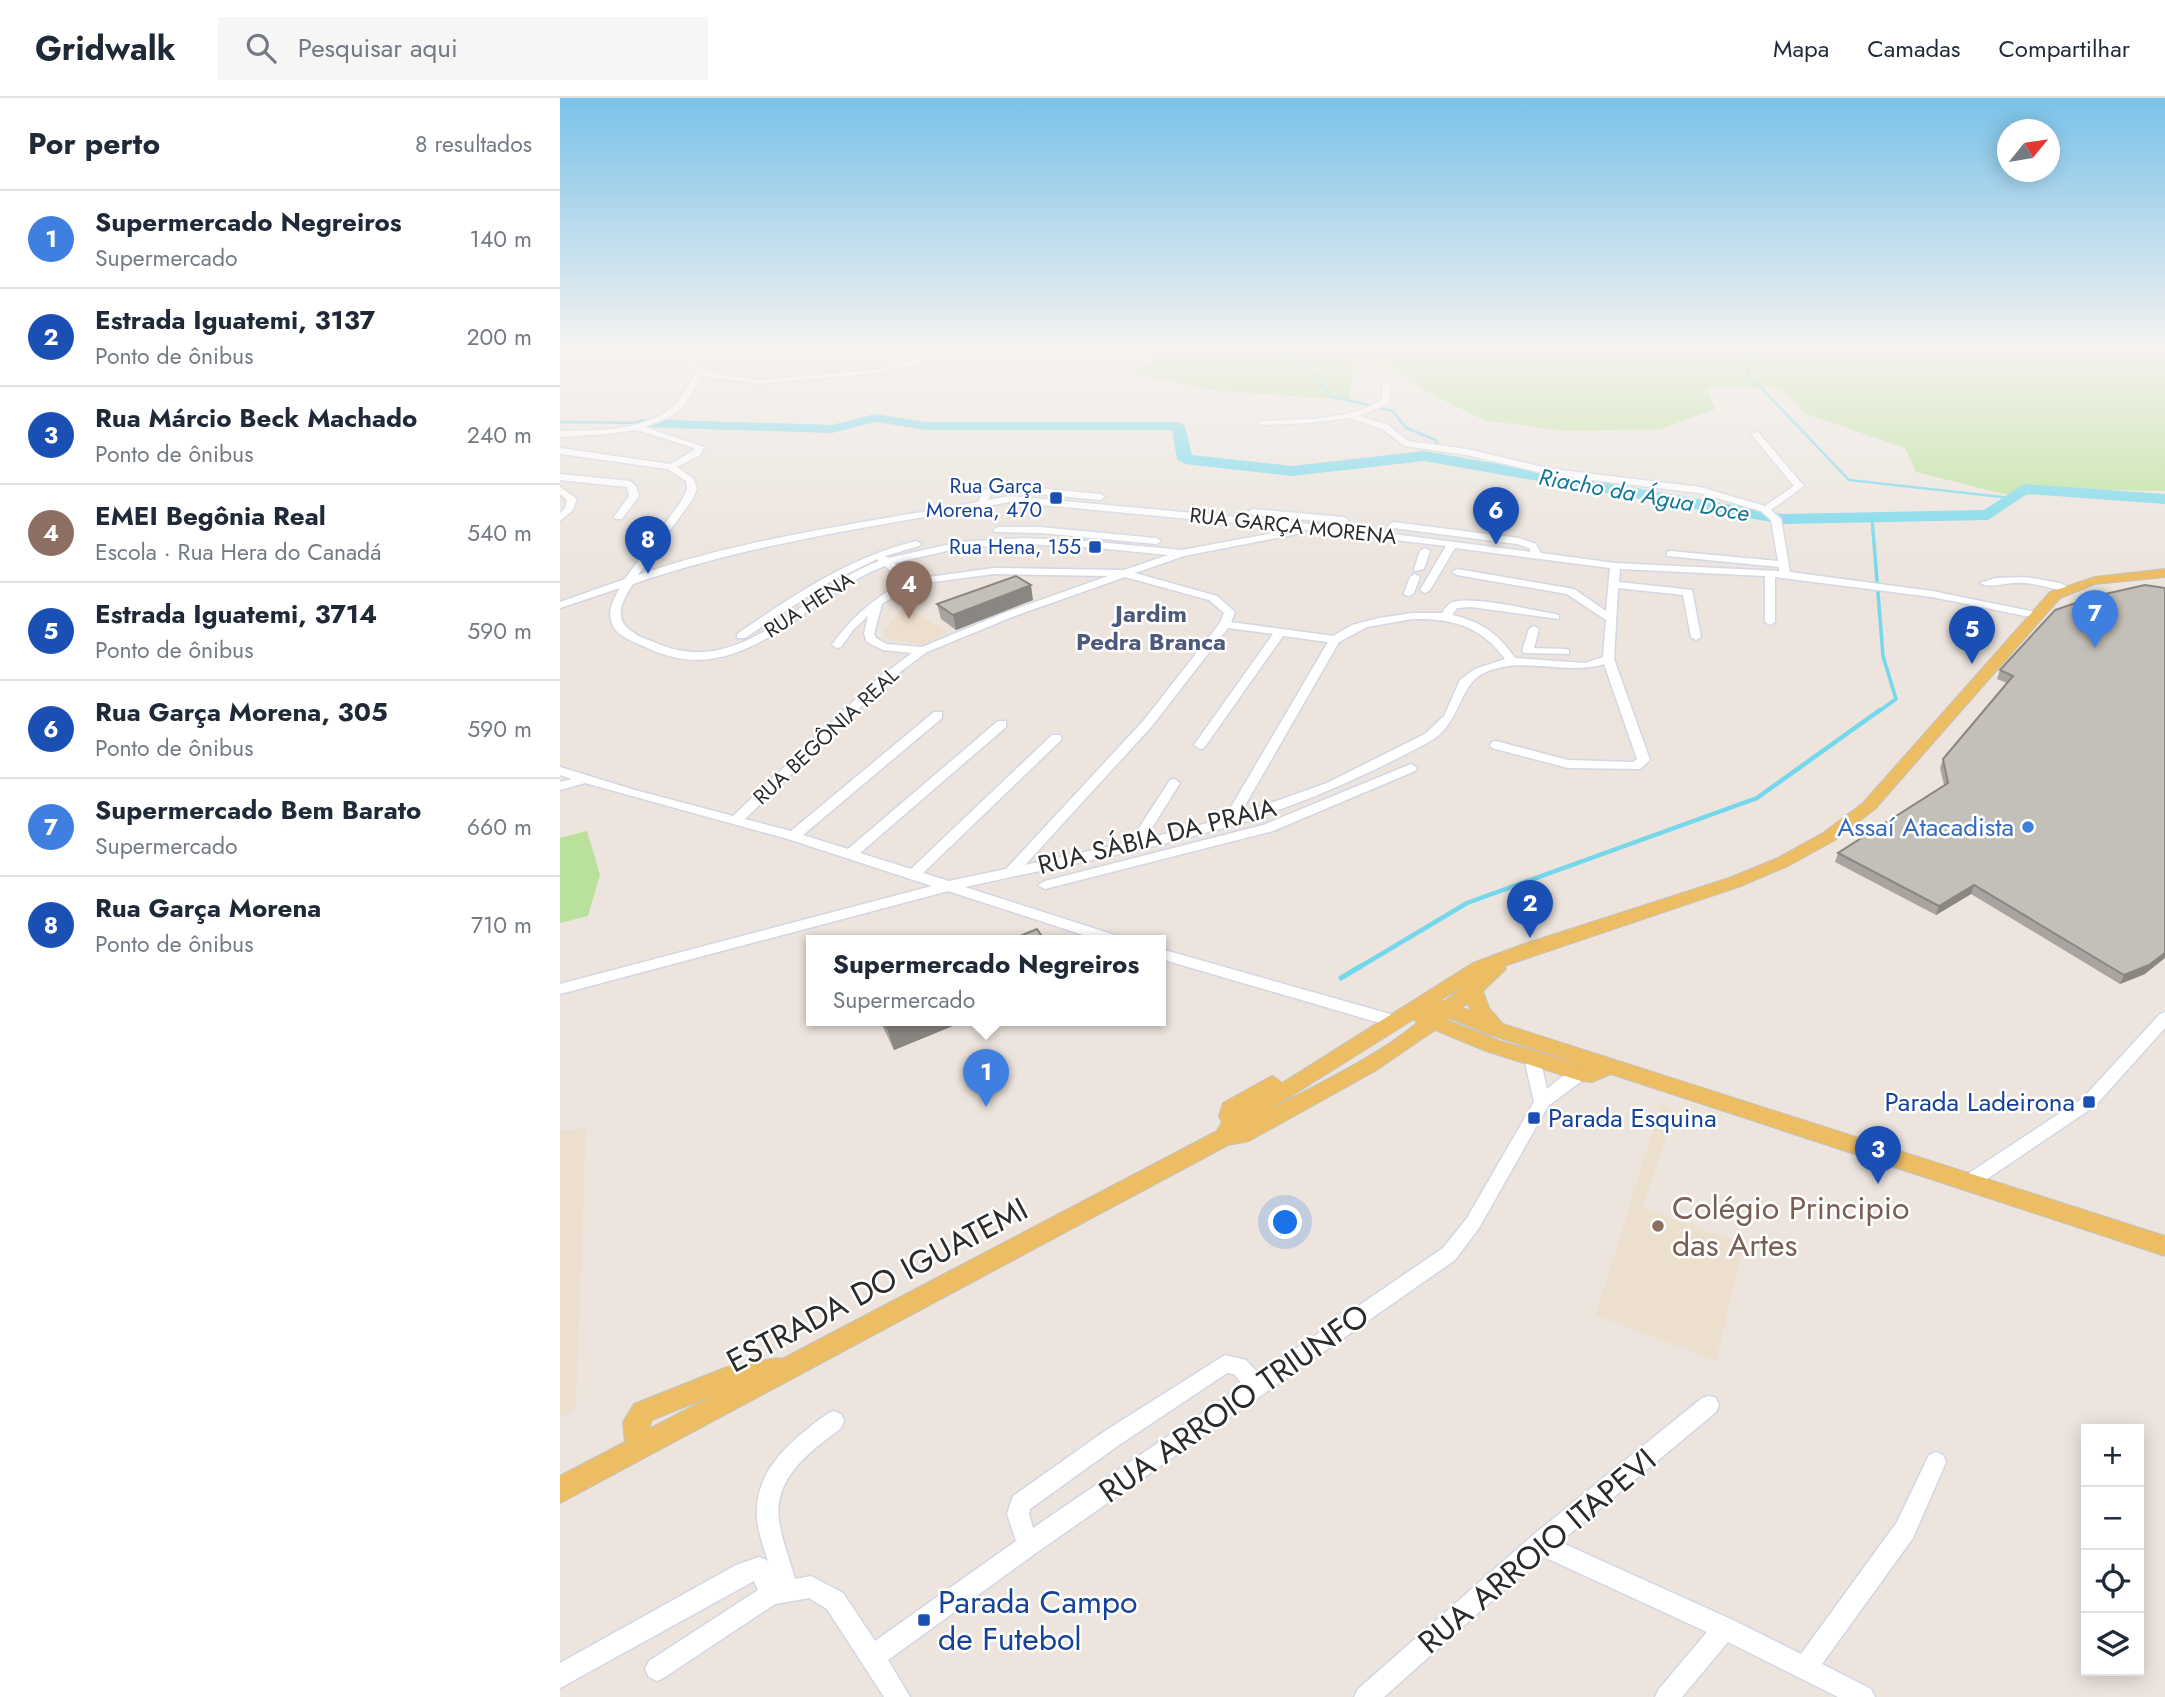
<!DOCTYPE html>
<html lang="pt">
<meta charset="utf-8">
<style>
:root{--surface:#fff;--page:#f6f6f7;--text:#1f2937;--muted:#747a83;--line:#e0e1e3;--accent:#4276f4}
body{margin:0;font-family:Jost,sans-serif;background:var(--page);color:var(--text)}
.controls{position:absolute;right:21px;bottom:21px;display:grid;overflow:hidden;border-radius:0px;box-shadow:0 4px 18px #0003}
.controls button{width:63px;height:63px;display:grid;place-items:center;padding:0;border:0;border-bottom:2px solid var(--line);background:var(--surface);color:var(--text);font:35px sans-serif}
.compass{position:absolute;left:1437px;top:21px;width:63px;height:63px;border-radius:50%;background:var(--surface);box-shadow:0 4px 18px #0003;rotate:60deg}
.you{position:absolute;left:726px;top:1125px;width:24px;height:24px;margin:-18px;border:5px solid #fff;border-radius:50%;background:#1a73e8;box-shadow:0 0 0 10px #1a73e833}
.badge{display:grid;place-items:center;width:46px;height:46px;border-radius:50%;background:var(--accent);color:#fff;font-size:23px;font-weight:700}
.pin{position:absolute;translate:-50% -58px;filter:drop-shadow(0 2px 4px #0008)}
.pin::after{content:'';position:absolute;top:37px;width:24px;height:21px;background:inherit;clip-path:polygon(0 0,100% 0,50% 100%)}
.popup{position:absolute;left:246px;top:837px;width:360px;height:91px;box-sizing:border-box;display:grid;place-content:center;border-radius:0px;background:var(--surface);filter:drop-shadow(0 2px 5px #0005);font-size:23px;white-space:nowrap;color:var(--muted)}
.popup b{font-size:26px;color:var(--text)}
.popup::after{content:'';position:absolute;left:50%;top:100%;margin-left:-14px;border:14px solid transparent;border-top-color:var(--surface)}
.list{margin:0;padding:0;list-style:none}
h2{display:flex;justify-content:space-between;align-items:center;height:91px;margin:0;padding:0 28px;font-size:30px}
h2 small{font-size:23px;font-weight:400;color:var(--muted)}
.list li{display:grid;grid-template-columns:46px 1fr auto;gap:21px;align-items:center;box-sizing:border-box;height:98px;padding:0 28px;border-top:2px solid var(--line)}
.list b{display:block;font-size:26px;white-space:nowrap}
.list p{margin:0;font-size:23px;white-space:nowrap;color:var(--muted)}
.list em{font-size:23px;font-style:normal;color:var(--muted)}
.icon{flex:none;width:38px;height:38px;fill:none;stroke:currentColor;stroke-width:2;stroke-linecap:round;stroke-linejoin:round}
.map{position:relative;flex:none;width:1605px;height:1599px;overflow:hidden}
header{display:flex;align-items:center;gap:42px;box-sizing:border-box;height:98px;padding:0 35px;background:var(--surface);border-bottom:2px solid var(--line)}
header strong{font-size:33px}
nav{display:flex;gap:38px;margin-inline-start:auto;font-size:24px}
.search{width:490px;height:63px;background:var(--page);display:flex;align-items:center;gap:18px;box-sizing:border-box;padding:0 24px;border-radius:0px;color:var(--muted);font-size:26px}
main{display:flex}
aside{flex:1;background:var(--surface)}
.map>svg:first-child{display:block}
.education{fill:#eddfcd}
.green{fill:#bae19b}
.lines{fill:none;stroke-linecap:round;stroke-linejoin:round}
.stream-far3{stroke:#74d7eb;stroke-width:2.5}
.stream-far2{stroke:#74d7eb;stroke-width:3.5}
.stream-far1{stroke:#74d7eb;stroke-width:4.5}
.stream{stroke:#74d7eb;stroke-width:5}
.river{fill:#74d7eb;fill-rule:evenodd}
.minor-casing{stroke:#d2d7e3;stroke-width:3}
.major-casing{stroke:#c4c4c4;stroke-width:2}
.minor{fill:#fff;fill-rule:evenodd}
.major{fill:#ecbd62;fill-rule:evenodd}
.wall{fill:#a9a49f}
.shaded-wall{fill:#8a8682}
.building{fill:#c5bfb9;stroke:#8a8682;stroke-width:2}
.transit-dot{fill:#1a4fb4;stroke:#fff;stroke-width:2.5}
.shop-dot{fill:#3f7fe0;stroke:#fff;stroke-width:2.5}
.education-dot{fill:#8d6e63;stroke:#fff;stroke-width:2.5}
.labels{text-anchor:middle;stroke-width:5;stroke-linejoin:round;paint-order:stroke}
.far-transit-label{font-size:21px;fill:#164399;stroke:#fff;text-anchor:end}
.far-street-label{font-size:21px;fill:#2b2b2b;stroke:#fff}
.far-water-label{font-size:23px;font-style:italic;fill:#127797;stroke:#fff}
.far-quarter-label{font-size:24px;font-weight:bold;fill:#4c597a;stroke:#fff}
.shop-label{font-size:26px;fill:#366cbe;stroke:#fff;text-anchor:end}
.street-label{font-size:26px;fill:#2b2b2b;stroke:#fff}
.transit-label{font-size:26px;fill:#164399;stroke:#fff;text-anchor:end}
.near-education-label{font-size:32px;fill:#785e54;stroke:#fff;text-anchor:start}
.near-street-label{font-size:32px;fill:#2b2b2b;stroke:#fff}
.near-transit-label{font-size:32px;fill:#164399;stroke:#fff;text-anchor:start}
</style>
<header>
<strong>Gridwalk</strong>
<div class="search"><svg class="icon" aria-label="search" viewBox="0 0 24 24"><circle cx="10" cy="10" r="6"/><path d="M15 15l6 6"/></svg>Pesquisar aqui</div>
<nav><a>Mapa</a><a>Camadas</a><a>Compartilhar</a></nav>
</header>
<main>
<aside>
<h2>Por perto<small>8 resultados</small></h2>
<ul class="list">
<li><span class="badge" style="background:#3f7fe0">1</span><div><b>Supermercado Negreiros</b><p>Supermercado</p></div><em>140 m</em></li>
<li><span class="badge" style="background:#1a4fb4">2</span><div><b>Estrada Iguatemi, 3137</b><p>Ponto de ônibus</p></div><em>200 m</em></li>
<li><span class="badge" style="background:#1a4fb4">3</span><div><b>Rua Márcio Beck Machado</b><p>Ponto de ônibus</p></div><em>240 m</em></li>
<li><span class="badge" style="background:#8d6e63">4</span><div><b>EMEI Begônia Real</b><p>Escola · Rua Hera do Canadá</p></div><em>540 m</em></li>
<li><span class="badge" style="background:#1a4fb4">5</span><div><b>Estrada Iguatemi, 3714</b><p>Ponto de ônibus</p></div><em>590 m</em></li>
<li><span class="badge" style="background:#1a4fb4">6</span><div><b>Rua Garça Morena, 305</b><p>Ponto de ônibus</p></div><em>590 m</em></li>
<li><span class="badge" style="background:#3f7fe0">7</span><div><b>Supermercado Bem Barato</b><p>Supermercado</p></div><em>660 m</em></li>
<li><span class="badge" style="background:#1a4fb4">8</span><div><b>Rua Garça Morena</b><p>Ponto de ônibus</p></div><em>710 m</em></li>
</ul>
</aside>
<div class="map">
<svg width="1605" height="1599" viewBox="0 0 1605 1599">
<rect width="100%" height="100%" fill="#ece4dd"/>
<g class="education">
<path d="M343,509l46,25 -27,13 -38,-7v-8z"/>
<path d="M1101,1006l13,10 -32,94 102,36 -28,117 -120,-46z"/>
<path d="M26,1030l-10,281 -16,9v-287z"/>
</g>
<g class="green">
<path d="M614,249h991v144l-98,-2 -51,8 -100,-25 -11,-24 -99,-34 -25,-26h-76l11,21 -56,20 -97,2 -79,-11 -56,-27 -40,-28 -33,-3 -6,38 -140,-10 -79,-18z"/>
<path d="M27,733l13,44 -12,41 -28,7v-85z"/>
</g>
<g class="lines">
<g class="stream-far3">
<path d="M713,249l33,19 24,30 63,15 13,17 30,12 6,20"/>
<path d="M1188,249l-1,26 102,107 162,18"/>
<path d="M0,324l80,1"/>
</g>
<path class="stream-far2" d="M1312,420l11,138 13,43 -18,13"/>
<path class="stream-far1" d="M798,870l109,-65 290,-105 123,-88"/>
<path class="stream" d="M781,880l20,-12"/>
<path class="river" d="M315,316l51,8h252l7,4 7,29 100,11 132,-15 359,63 201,-4 40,-26 141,10v10l-138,-10 -39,26 -205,4 -359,-63 -132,15 -107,-12 -8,-5 -5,-29h-246l-51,-8 -43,11 -192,-6 -7,-4 7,-4 192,6z"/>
<defs>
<g id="minor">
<path d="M114,249h8l2,8 20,16 54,9 121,-11 88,-22h14l-102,26 -121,11 -55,-8 -2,1 -17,29 -12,10 -27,11 59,20 -4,8 -23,12 16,11 4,11 -5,11 -54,75c110,-38 226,-52 340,-73l6,-12 33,-4 83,8 5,3 -5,3 -83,-8 -26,2 -3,6 22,-4 334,31 -4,-4 -87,-8 -5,-3 5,-3 90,8 3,1 8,11 177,23 -2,-4 -12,-4 -124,-16 -5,-3 5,-3 126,16 17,6 5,9 74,10 164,8v-4l-112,-11v-4l3,-1 108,10 -7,-41 -10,-9 -62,-18 -147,-18 -85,-20 -62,-9 -23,-17 -32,-11 -41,5 -47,2 -4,-2 4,-2c40,-2 85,0 120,-21l1,-16 4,-2 4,2 -2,19 -30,13 29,9 20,16 59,8 85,20 148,18 65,19 29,-20 -43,-52 7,-2 46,54 -33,24 10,9 9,53 142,19 103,21 5,3 -5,3 -103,-21 -157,-20v45l-5,3 -5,-3v-46l-145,-7 -1,13 73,8 9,47 -5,3 -5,-3 -8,-42 -65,-7 -4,71 36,101 -10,9 -72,-1 -76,-20 -2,-3 2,-3 4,-1 72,19 65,2 4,-3 -33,-95c-39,12 -81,-9 -120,9 -26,12 -23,52 -55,69 -54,29 -111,55 -170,75 -95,31 -196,48 -294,70l159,51 2,3h-24l-154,-50 -388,103v-10l372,-98 -144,-47 -203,-56 -25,7v-8l12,-3 -12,-4v-8l75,23 98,26 144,-137 35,-26 -29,-3 -16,-8 -3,-8 4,-18 -14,13 -13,18 -4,1 -5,-3c19,-28 42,-46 71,-63l-18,-16c-79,29 -141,126 -235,83 -9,-4 -20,-8 -29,-14 -17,-14 -11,-31 -1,-47l-60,20v-6l65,-23 57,-79 5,-11 -1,-8 -18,-12 -108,-15v-6l110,16 23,-13 2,-3 -59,-18 -29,4 -47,3v-6c39,-1 85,1 116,-27 9,-8 11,-22 21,-31l-19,-15zM450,404l285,27 -113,21 -95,-9 -64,-3 -63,4 -72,16 -3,-2 34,-10 2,-2 -5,-3c-68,17 -122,54 -179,93v4h8l83,-55 43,-21 6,-3 2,2c-76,28 -137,122 -225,81 -9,-3 -17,-6 -24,-12 -18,-13 -6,-32 3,-46 122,-42 250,-59 377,-82zM741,431l145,17 -26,44 5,3 5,-3 25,-42 155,20 -4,43 -32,-22 -117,-20 -5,3 5,3 110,19 39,26 -3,37 -18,6 -70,-5c-16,-24 -35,-37 -63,-43l5,-7 14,-1 88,12v-4l-4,-1c-24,-4 -80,-18 -101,-12 -6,1 -9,7 -12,11h-30l-33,5 -27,7 -19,11 -102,-14 4,-10 -18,-16 -82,-23 49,-17 113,-22 3,-1zM463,446l64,3 81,8 -44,15 -130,-2 -73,10 -1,2 5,3 69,-9 114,2 -104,37 -82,34 -36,-3 -10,-6 -2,-4 8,-30 32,-21 -6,-10 -14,-10 66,-15zM565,479l84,23 15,13 -4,10 -76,97 -138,149 -57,12 -26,-8 137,-132 2,-3 -2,-3h-8l-141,134 -51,-16 146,-126v-6h-8l-150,128 -45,-14 139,-117v-6h-8l-143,119 -46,-12 140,-136 42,-31 85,-35zM852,521c39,-1 70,7 93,40l-30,10 -15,11 -16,36 -19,18 -98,49 -87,31 99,-172 28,-15zM668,530l45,6 -79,111 6,4 4,-1 79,-112 45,6 -104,177 -79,20 35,-56 -6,-4 -4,1 -40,62 -105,23 127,-139z"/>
<path d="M0,376l70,7 6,5 3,10 -17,23h-6l-2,-2 15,-21 -2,-9 -67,-7z"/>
<path d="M0,389l17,12 -5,12 -12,10v-8l5,-5 2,-8 -7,-6z"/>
<path d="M438,429h42l116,11 5,3 -5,3 -116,-11 -45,-1 -2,-2z"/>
<path d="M865,450l5,3 -6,18 -9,2 -1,-2 6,-18z"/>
<path d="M855,476l5,3 -6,16 -5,3 -4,-1 -1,-2 6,-16z"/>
<path d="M1466,479l34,6 12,6 -5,3c-19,-5 -35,-10 -55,-9 -10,1 -24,5 -32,0l16,-5z"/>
<path d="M974,528l5,3 -5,19 31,1 4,1v4l-45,-1 -2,-2 7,-22z"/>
<path d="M851,666l6,4 -2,3 -142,60 -228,58 -7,-4 7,-4 218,-56z"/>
<path d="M601,851l236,67 5,2 3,4 -3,4 -5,2 -236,-69z"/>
<path d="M1605,914v16l-70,78 -120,81 -6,2 -6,-2 -3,-5 3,-5 120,-79 77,-84z"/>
<path d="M972,954l6,2 2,4 7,31c11,-8 25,-24 40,-20l2,4 -2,4 -39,29 -69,122 -24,32 -419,293 -148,107 22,37h-26l-57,-88 -18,-11 -34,6 -110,73 -8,4 -8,-4 -4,-8 4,-8 109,-71 -4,-9 -194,107v-25l176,-98 23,-8 8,3 2,5c-4,-15 -11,-31 -12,-47 -3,-49 35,-78 70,-104l7,-3 7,3 3,7 -3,7c-31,24 -68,49 -62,93 3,20 11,39 16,58l16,-3 32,17 32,48 141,-100 -9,-27 6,-18 92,-65 120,-76 21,5 13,14 184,-126 24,-30 67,-116 -10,-44 2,-4zM667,1275l7,1 9,11 -210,143 -4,-14 1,-5 89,-64z"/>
<path d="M1149,1298l7,2 3,7 -3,7 -156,130 173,78 68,34 96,-132 32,-67 7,-3 7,3 3,7 -33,76 -91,126 49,25 4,8h-37l-110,-55 -46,55h-27l4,-8 48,-57 -165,-76 -158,141h-30l4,-8 174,-153 170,-138z"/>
</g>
<path id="major" d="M1605,471v8l-70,7 -35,14 -185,211 -40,31 -45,25 -49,21 -237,80 2,3 -23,22 6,17 14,16 662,212v20l-554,-182 -19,8 -11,-1 -95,-30 -51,-21 -60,41 -126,70 -21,4 -668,358v-27l65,-34 -2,-20 11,-18 93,-37 50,-9 5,1 435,-228 5,-9 -3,-6 4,-13 43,-24 7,-3 9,7 191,-120 48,-18 208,-67 49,-20 45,-25 40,-30 187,-211 45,-15zM904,887l-19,16 -4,-1zM908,905l2,8h1l-9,-3zM889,920l39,16 98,32 -86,-25 -53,-21zM854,921l3,4c-44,36 -98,60 -148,87zM154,1297l-65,34 3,-9z"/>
</defs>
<use href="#minor" class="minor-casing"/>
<use href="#major" class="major-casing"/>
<use href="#minor" class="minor"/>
<use href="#major" class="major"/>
</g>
<g class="wall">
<path d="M1605,490l-20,386 -25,10 -149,-90 -35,21 -101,-53 3,-9 106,-68 -4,-17 3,-9 64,-76 -10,-4 3,-9z"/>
<path d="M473,502l-77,30 -15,-11 -4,-15z"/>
<path d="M320,923h85l-71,29z"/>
</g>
<g class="shaded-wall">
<path d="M471,487l2,15 -77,30 -3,-15z"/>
<path d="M1414,787l-3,9 -35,21 3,-9z"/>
<path d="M1605,855v5l-20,16 -25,10 4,-9z"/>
<path d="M343,923h62l-71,29 -7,-22z"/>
</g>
<g class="building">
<path d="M456,478l15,9 -78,30 -16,-11z"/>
<path d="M1585,487l20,3v365l-16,12 -25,10 -150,-90 -35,21 -101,-53 110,-70 -5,-24 70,-83 -13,-6 55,-60 41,-14z"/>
<path d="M477,831l8,12h-37z"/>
<path d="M323,923h20l-16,7z"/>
</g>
<linearGradient id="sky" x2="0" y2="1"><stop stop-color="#79c2e9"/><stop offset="0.53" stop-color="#f6f3f0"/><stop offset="1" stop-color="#f6f3f0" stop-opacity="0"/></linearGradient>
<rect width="1605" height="473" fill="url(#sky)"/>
<g class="transit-dot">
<rect x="489" y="393" width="14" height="14" rx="3.5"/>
<rect x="528" y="442" width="14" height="14" rx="3.5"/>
<rect x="1522" y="997" width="14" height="14" rx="3.5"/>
<rect x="967" y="1013" width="14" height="14" rx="3.5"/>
<rect x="357" y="1515" width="14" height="14" rx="3.5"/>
</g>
<circle class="shop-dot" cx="1468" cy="729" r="7"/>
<circle class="education-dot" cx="1098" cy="1128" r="7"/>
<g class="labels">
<g class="far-transit-label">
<text x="482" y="395">Rua Garça<tspan x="482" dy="24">Morena, 470</tspan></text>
<text x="521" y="456">Rua Hena, 155</text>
</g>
<g class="far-street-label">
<text transform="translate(733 428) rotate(6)" y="7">RUA GARÇA MORENA</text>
<text transform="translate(249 507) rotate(-33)" y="7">RUA HENA</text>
<text transform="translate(266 638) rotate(-43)" y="7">RUA BEGÔNIA REAL</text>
</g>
<g class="far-water-label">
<text transform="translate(1084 397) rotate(10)" y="8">Riacho da Água Doce</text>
</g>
<g class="far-quarter-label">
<text x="591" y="524">Jardim<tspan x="591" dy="28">Pedra Branca</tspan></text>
</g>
<g class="shop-label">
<text x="1454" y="738">Assaí Atacadista</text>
</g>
<g class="street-label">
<text transform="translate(597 738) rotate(-14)" y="9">RUA SÁBIA DA PRAIA</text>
</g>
<g class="transit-label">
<text x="1515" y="1013">Parada Ladeirona</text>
<text x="988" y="1029" text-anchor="start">Parada Esquina</text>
</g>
<g class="near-education-label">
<text x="1112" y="1121">Colégio Principio<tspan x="1112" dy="37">das Artes</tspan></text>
</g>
<g class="near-street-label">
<text transform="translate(317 1187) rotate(-28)" y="11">ESTRADA DO IGUATEMI</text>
<text transform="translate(674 1305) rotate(-35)" y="11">RUA ARROIO TRIUNFO</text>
<text transform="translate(977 1453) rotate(-40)" y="11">RUA ARROIO ITAPEVI</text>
</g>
<g class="near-transit-label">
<text x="378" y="1515">Parada Campo<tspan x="378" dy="37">de Futebol</tspan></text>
</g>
</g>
</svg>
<div class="controls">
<button>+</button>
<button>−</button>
<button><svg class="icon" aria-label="locate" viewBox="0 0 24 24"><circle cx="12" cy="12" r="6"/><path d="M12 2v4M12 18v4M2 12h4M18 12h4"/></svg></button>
<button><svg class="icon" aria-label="layers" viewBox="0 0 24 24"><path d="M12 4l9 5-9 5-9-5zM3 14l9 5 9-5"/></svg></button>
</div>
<svg class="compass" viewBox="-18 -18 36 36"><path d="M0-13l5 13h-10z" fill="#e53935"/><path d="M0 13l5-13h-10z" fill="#747a83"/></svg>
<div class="you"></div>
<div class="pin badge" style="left:426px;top:1009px;background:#3f7fe0">1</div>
<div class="popup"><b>Supermercado Negreiros</b>Supermercado</div>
<div class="pin badge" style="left:970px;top:840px;background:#1a4fb4">2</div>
<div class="pin badge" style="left:1318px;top:1086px;background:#1a4fb4">3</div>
<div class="pin badge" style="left:349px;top:521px;background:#8d6e63">4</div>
<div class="pin badge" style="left:1412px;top:566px;background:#1a4fb4">5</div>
<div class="pin badge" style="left:936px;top:447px;background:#1a4fb4">6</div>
<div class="pin badge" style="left:1535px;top:550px;background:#3f7fe0">7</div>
<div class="pin badge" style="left:88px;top:476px;background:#1a4fb4">8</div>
</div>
</main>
